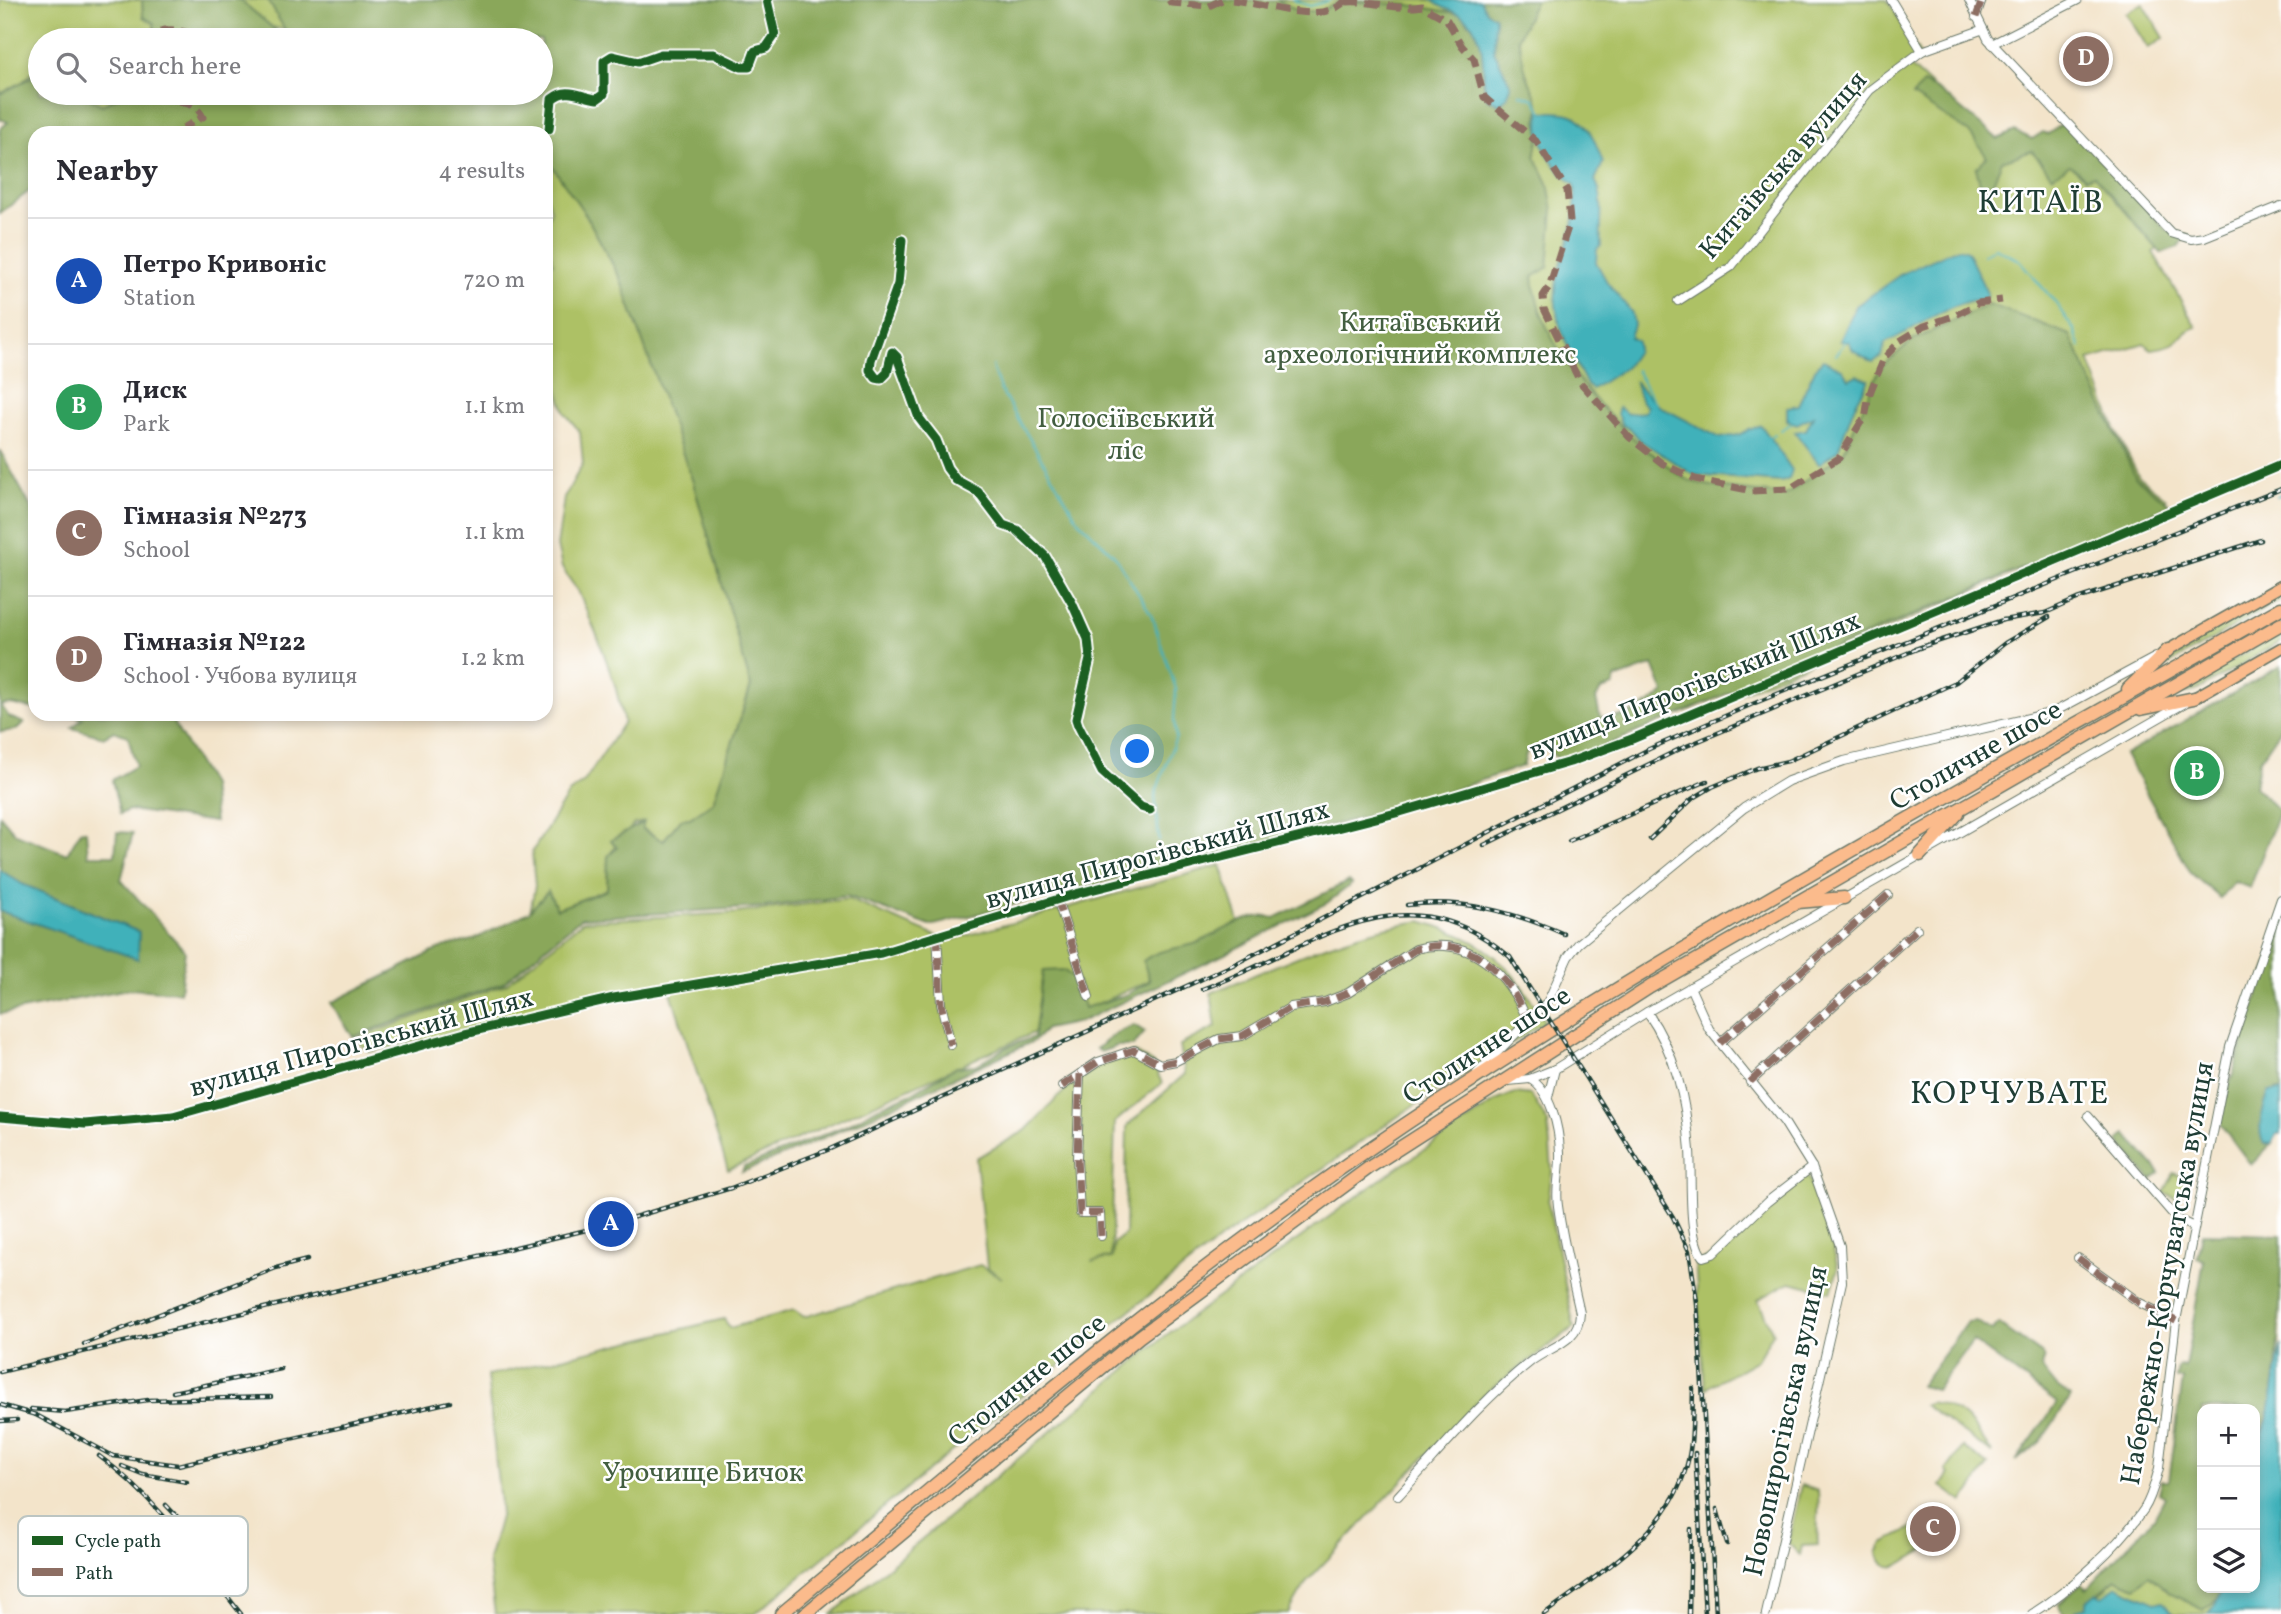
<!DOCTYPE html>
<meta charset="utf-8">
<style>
:root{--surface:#fff;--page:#f2f2f3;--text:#2b2b33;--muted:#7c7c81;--line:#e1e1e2;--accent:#7c3aed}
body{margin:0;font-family:Vollkorn,serif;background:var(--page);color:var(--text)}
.controls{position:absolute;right:21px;bottom:21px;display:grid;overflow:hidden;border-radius:14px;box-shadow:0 4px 10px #0003}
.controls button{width:63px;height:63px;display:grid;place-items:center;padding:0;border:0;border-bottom:2px solid var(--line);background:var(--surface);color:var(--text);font:35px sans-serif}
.you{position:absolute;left:1138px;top:752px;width:24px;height:24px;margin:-18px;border:5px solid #fff;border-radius:50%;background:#1a73e8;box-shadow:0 0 0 10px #1a73e833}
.badge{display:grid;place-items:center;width:46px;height:46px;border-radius:50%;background:var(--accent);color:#fff;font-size:23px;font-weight:700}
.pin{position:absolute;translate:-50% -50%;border:4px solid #fff;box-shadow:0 2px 7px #0006}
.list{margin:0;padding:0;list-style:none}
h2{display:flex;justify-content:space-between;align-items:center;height:91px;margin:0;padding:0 28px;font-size:30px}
h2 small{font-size:23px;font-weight:400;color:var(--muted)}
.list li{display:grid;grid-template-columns:46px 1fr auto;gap:21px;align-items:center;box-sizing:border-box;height:126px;padding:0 28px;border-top:2px solid var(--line)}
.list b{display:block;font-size:26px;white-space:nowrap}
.list p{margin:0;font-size:23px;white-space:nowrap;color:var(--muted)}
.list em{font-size:23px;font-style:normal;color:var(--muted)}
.icon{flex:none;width:38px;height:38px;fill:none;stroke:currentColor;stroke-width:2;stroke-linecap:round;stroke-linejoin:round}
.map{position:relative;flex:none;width:2281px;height:1614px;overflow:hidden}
.search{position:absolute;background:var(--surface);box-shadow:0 4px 10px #0003;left:28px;top:28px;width:525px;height:77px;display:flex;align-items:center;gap:18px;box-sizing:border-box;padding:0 24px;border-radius:38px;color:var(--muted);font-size:26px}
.panel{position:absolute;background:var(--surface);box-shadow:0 4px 10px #0003;left:28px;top:126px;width:525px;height:595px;border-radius:21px}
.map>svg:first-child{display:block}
.green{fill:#adc165;stroke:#667f4c;stroke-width:2}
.forest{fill:#8aa75a;stroke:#547247;stroke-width:2;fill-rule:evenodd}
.water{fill:#41b1ba;stroke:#307777;stroke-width:2}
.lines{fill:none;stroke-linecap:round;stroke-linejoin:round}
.stream{stroke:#41b1ba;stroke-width:2}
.minor-casing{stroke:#697768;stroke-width:10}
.major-casing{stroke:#697768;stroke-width:13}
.highway-casing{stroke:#697768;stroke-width:15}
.minor{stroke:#fff;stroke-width:8}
.major{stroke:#fbbb8c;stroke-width:10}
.highway{stroke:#fbbb8c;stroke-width:12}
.rail-casing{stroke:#1f3d34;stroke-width:4.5}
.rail{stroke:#fff;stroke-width:2;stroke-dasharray:5;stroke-linecap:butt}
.quiet{stroke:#8d6e63;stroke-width:7;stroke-dasharray:14 7;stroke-linecap:butt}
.cycleway-casing{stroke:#fff;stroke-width:13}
.cycleway{stroke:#1b5e20;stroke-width:9}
.labels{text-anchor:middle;stroke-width:5;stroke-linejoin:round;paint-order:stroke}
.street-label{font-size:28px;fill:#1f3d34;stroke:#fff}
.park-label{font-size:28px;fill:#425e40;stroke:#fff}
.quarter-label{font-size:32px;letter-spacing:2px;fill:#1f3d34;stroke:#fff}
.key{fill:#fff;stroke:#bcc5c2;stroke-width:2}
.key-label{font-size:19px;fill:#1f3d34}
</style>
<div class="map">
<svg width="2281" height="1614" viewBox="0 0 2281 1614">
<rect width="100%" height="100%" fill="#fff"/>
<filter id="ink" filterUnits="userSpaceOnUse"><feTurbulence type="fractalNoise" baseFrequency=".0143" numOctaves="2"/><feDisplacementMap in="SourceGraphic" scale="14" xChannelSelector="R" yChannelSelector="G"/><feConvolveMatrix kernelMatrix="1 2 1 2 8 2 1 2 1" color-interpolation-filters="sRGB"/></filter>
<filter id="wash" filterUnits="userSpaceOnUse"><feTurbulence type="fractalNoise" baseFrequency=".00686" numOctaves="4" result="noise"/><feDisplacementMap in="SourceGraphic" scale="28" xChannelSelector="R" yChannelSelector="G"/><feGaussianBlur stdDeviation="1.57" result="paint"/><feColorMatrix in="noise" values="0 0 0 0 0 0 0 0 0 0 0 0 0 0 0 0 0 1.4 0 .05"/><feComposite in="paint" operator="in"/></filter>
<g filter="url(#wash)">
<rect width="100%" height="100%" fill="#f3e4ca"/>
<g class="green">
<path d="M0,0h142l1,17 11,6 1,17h-92l-8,-3 -3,3h-12c0,36 -11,38 -40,54z"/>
<path d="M240,0h28l17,30 -13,-3z"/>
<path d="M1199,0h688l34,56 -11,10 88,80 56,-6 118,100 -19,12 43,75c-11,3 -14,10 -22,16 -6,4 -16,5 -23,6l-7,-6 -55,17 27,71 23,46 27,21v8l-430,189z"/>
<path d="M2143,3l21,35 -16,10 -22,-35z"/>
<path d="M79,93h48l-25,13z"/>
<path d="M546,157l40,58 34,63 73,204 58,204 -38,116 -23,16 -9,1 -18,22 -21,-13 1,-6 -9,2 -26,32 -1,33 -50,20 -9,-18 -18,21 5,-26 -3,-34 37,-59 15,-11 40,-60 -9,-37 -16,-45 -20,-47 -17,-25 -5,-22 7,-48 19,-35 -3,-31 -15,-19 -13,-43 -6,-5v-99l7,-3c-6,-19 -11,-35 -2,-53l-5,-17z"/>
<path d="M2281,591v9l-126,72 9,-14z"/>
<path d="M2281,632v9l-85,50 -26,5z"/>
<path d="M1221,865l23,73 -516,232 -59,-184 -56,10 -243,56 -15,-13 151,-55 77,-63 153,-8 112,-14 99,42z"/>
<path d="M1421,921c69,21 87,40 124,101l-142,91 -180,124 -271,214 -197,163h-260l-7,-54 13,-47 -14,-137 237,-57 6,9 64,-18 10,7 176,-52 22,13 -15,-11 -11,-109 49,-27 65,-66 45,-13 18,12 9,19 -47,39 -4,135 -20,5 21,-4 2,-15 11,-9 2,-108 58,-52 -5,-29 36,-18 -5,-34c69,-28 136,-62 210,-72z"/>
<path d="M1515,1093l16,2 17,28 4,48 -4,32 26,124 -89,67 -178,187 -19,33h-456l333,-278 216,-157 117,-79z"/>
<path d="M2174,1173l16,8 -11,19 -15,-8z"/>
<path d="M1807,1174l17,38 14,57 -7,23 -41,-10 -32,18 15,33 -16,27 -52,29 -10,-126 14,-5z"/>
<path d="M1930,1402c37,8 41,21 62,51l-68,-48z"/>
<path d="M1963,1447l25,18 -25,37 -22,-16 8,-12 -3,-3z"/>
<path d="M1801,1485l17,6c2,19 -2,35 0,54l-16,1 -2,9 -12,-12z"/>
<path d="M1938,1514l10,1 6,7 -6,14 -51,30c-10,2 -17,-3 -19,-13l5,-10z"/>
<path d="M2149,1575l22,19 48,1 14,19h-158l41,-35z"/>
</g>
<g class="forest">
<path d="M142,0h98l41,35 4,-5 -17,-30h1008l24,11h20l22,-10 68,4 50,9 15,15 9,20 -1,31 4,18 12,-37 -5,-10 1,-34 -9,-6 -6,-11h56l-18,38 8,35 14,34 -3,14 3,12 -5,23 13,27 5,27 -5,57 -15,10c6,69 74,143 127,183 9,6 20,18 31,21 29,9 64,10 95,14l57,-42 37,-85 33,-28 76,-36 81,31 66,143 35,27 -585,249 -28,5 -13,-11 -18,3 -4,15 -122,42 -471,118 -83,-30 -82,11 -184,11 -78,65 -150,54 -22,-34 112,-56 30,-7 56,-28 19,-21 9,18 50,-19 1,-34 9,-8 -6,-8 33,-18 -2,7 21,12 18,-22 9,-1 23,-16 38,-116 -58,-204 -73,-204 -34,-63 -40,-58v-24h-511v54l-35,26v-84l8,-7 -8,-3v-25l32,-17 8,-15v31h39l23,12 25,-12h414v-53h-386l-1,-17 -11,-6zM1653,665l11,28c-16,13 -43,29 -64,24l-4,-18 5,-9 12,-4 2,-7z"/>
<path d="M1923,83l15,7 60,49 17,-8 17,8 11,-7 5,2 17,-12 101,107 18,9 -6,9 -17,6 -67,-78 -8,3 -16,-13 -18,11 -20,-25 -30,10 -11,26 -11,-3 -4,-16 11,-11 -18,-25 -56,-36z"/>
<path d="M0,450l35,65v194l-25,-5 -9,1 8,12 15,6 -9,7 -15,2z"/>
<path d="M2281,666v63l-22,32 -4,26 24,24 -29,77 -15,-6 -15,16 -29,-25 -66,-118z"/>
<path d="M62,714h106l43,71 4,37 -86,-12 -9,4 -8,-34 24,-14 -8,-30 -14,-5 -11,6 -31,-9 11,-10z"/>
<path d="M0,815l16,19 51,20 14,-24 5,1 2,24h27l2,-23 16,1 -12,47 64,71 -5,41 -52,-3 -128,25v-103l137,47 2,-26 -117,-48 -22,-14z"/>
<path d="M1349,881l3,3 -25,19 -106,53 -141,66 -34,7 -12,12c-98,44 -192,92 -292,131l2,-5 103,-42 30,-17 35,-15 44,-26 20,-2 31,-18 27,-10 9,-66 20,-1 14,10 7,28 42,-13 24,-14 -7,-20c15,-12 33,-12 51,-17 27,-9 51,-34 81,-26z"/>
<path d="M2281,923v168l-5,-1 -12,54 8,-1 -21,22 -33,-44z"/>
<path d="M1134,1025l11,7 -12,14h-16l-16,6 -5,-3 22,-17z"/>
<path d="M2126,1134l34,39 -9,7 -33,-39z"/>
<path d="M2202,1233l79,2c0,42 0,184 -26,210v-36h-53v179h22l-1,5 -19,17 -33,-16 -22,-19 -13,12 -20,-8 -29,22v6l-11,3 -1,4h-11l-6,-9 23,-21 6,5 67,-71 11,-21 -6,-4 3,-13h7l14,-101 -7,-1 2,-12 7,1 19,-107 -7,-2z"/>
<path d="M1976,1321l16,10 7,-7 45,32 -3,11 16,20 14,10 -31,45 -24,19 41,-58 -84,-62 -37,49 -16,-4 47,-64z"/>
</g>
<g class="water">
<path d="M1432,0h48l6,11 9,6 -1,34 17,35 -4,11 -7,7 -13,-6c-8,-29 4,-63 -26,-83 -10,-6 -20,-6 -29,-15z"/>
<path d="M1541,111c11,2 23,0 33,5 16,8 24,32 29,47l-8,17c11,21 4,42 6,66l-4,3 -1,13 11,20 25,31 2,12 -4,12 7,4v10l-11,16 -34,22 -5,-4c-17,-34 -39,-69 -29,-109 9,-39 20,-47 17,-91 -23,-18 -42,-46 -34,-74z"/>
<path d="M1958,248l9,3 20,42 -2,6c-36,1 -68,30 -100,44l-3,13 -9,6 -20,-12 -4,-8 -9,-1 16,-35 45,-32z"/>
<path d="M1823,360l19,9 7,10 8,-4 12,5 -15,27 -16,43 -19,14 -24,-32 11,-2 7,-14 -16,8 -10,-4v-13l11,-2 18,-38z"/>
<path d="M1634,381l23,24 63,33 18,-3 23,-10 31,45 -3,9 -8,3 -87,-7 -53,-34 -11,-13 -8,-3 -5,-11 2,-7 8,7 18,-2 2,-5 -5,-5z"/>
<path d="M0,870l22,14 117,48 -1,27 -138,-48z"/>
<path d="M2281,1091v43h-4l-5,9 -8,1c-9,-15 0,-37 5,-52z"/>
<path d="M2281,1345v269h-72l15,-26h31v-129l13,-41z"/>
<path d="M2117,1586l38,17 8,-2 10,13h-98l1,-4 11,-3v-6l10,-8 5,3z"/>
</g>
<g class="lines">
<g class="stream">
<path d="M1293,0l17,6 21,-6"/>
<path d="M1520,94l14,5 9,13"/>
<path d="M1983,255l12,-7 24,12 35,41 20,29 7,18"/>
<path d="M1836,355l9,-13"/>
<path d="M992,366l8,23 78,131 37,36 36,58 25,75 -2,31 2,17 -21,58 4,45"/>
<path d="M1636,370l20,35"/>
<path d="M1781,430l11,-7"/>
<path d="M1769,438l6,-4"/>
<path d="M2277,496l4,-2"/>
</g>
</g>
</g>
<g filter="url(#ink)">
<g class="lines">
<defs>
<g id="minor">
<path d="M1891,0l31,51"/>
<path d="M1969,0l19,39 183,194 20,6 13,-2 77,-31"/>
<path d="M1976,17l6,-17"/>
<path d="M1992,44l86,-44"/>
<path d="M1678,301l53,-34 139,-177 52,-39 59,-21"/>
<path d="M1057,899l32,98"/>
<path d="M937,935l4,69 10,41"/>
<path d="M1690,987l19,42 75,93 28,45 28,79 2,36 -76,332"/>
<path d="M1647,1012c29,41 39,89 43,138 2,26 -3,88 13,107l10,-3 54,-52 45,-35"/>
<path d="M1720,1043l168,-148"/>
<path d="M1477,1073l71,-72 20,-44 10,-13 166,-136 44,-27 56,-20 210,-49 102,-55"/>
<path d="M1508,1081l22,-2 25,-10 92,-57 538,-309"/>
<path d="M1750,1082l167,-153"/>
<path d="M1062,1086l18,-12"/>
<path d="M1548,1097l7,-28"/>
<path d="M2088,1116l89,103 17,8"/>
<path d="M0,1117l85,7 88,-8 292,-83 149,-35 267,-45 198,-60 321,-81 170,-50 62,-23 649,-274"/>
<path d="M1101,1236l-1,-23h-20l-3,-54 3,-85 18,-12 36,-12 26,14 16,-3 43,-22 23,-3 49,-29 34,-5 23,-9 68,-44c55,-15 93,25 112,73"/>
<path d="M2078,1258l62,45 36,18"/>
<path d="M1398,1496c43,-46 83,-95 132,-134 20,-16 49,-19 50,-49 -8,-36 -17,-71 -22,-107 -3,-19 3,-36 2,-54 -1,-24 -9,-61 -30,-73"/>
<path d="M2032,1614c37,-23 87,-68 112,-105 8,-12 11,-27 15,-41l17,-147 54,-274 51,-148"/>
</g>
<g id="major">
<path d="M2168,650l113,-64"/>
<path d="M2194,698l87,-50"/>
</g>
<g id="highway">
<path d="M2128,689l40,-39"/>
<path d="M2141,709l53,-11"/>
<path d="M1920,855l38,-42"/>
<path d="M1798,902l46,-4"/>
<path d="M781,1614c191,-160 380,-322 585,-463 293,-201 607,-367 915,-543"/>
<path d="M805,1614l334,-277 231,-170 280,-180 631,-363"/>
</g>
</defs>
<use href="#minor" class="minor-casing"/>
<use href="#major" class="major-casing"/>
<use href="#highway" class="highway-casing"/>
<use href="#minor" class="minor"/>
<use href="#major" class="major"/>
<use href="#highway" class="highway"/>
<defs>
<g id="rail">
<path d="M1915,649l88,-29 42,-7 32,-14 184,-59"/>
<path d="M1650,839l42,-40 20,-12 45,-19 31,-7 168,-79 49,-39 44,-26"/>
<path d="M1569,841l138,-60"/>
<path d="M1484,845l198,-97 242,-102"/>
<path d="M1407,905c55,-7 107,7 157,29"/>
<path d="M1202,989c110,-39 198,-125 308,-32l163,260 16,34 8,51 19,312"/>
<path d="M84,1344l192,-76 31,-8"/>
<path d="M0,1372l611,-148 120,-36 99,-39 407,-186 412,-214 106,-46 526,-214"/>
<path d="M173,1392l108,-23"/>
<path d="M1,1405l35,10 77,41 65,9 272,-63"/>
<path d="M31,1409l34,3 83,-12 123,-3"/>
<path d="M0,1421l17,-1"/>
<path d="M1695,1453l10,161"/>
<path d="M99,1456c58,42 98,102 142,158"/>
<path d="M122,1466l20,8 45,8"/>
<path d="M166,1505l39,41"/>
<path d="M1717,1509l10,35"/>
<path d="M1544,1614c51,-38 118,-76 140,-140 10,-26 8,-58 9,-86"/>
<path d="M1689,1614l2,-85"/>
</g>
</defs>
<use href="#rail" class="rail-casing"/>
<use href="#rail" class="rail"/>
<g class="quiet">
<path d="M1169,0l2,3 38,3 13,-6"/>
<path d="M1232,0c31,3 92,27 114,0"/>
<path d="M1346,2c27,-2 49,9 76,4l25,14 15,26 12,13 10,38 52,44 31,49 3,31 -21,66 -6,9 1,13 36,73 49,55 34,27 32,15 57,12 37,-2 50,-31 22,-36 4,-2 3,-22 16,-40 16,-17 24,-15 30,-10 24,-13 24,-3"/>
<path d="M1976,17l6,-17"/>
<path d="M141,40c21,-15 41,-12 63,0"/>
<path d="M286,40v-7"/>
<path d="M160,93c15,11 34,6 43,24l-20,11"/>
<path d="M1057,899l32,98"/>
<path d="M937,935l4,69 10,41"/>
<path d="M1720,1043l168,-148"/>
<path d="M1750,1082l167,-153"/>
<path d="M1062,1086l18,-12"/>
<path d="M1101,1236l-1,-23h-20l-3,-54 3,-85 18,-12 36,-12 26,14 16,-3 43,-22 23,-3 49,-29 34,-5 23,-9 68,-44c55,-15 93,25 112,73"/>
<path d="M2078,1258l62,45 36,18"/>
</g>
<defs>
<g id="cycleway">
<path d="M549,129l3,-30c16,-13 28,-2 45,0l7,-5v-33l8,-5 26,6 23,-8h53l27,13h8l6,-16 11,-3 9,-13 -8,-35"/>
<path d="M902,240l-4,44 -27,76 -1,10 6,8 5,1 6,-6 5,-21 5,5 22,61 17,22 11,28 9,12 22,12 25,33 14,5 28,26 27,47 16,36 2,20 -14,60 2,6 24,47 39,35 9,3"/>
<path d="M0,1117l85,7 88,-8 292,-83 149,-35 267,-45 198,-60 321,-81 170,-50 62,-23 649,-274"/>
</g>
</defs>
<use href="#cycleway" class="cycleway-casing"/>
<use href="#cycleway" class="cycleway"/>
</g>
</g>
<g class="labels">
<g class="street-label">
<text transform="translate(1782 164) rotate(-49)" y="10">Китаївська вулиця</text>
<text transform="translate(1694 684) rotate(-22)" y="10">вулиця Пирогівський Шлях</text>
<text transform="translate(1975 754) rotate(-30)" y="10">Столичне шосе</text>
<text transform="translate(1157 853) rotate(-15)" y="10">вулиця Пирогівський Шлях</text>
<text transform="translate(361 1041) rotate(-15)" y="10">вулиця Пирогівський Шлях</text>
<text transform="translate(1486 1044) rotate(-33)" y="10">Столичне шосе</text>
<text transform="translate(2166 1273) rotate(-80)" y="10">Набережно-Корчуватська вулиця</text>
<text transform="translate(1026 1379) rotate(-39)" y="10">Столичне шосе</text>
<text transform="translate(1784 1421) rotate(-78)" y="10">Новопирогівська вулиця</text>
</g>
<g class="park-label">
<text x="1420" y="331">Китаївський<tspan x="1420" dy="32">археологічний комплекс</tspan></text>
<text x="1126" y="427">Голосіївський<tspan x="1126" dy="32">ліс</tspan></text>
<text x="703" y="1481">Урочище Бичок</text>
</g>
<g class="quarter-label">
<text x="2041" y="212">КИТАЇВ</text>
<text x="2010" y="1103">КОРЧУВАТЕ</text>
</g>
</g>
<rect x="18" y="1516" width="230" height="80" rx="10" class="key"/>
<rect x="32" y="1536" width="31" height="9" fill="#1b5e20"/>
<rect x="32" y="1568" width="31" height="8" fill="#8d6e63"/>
<g class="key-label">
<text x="75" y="1547">Cycle path</text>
<text x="75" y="1579">Path</text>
</g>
</svg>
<div class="controls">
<button>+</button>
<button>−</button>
<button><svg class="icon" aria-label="layers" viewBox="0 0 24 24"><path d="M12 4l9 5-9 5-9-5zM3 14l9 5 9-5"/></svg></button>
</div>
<div class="you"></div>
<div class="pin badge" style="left:611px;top:1224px;background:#1a4fb4">A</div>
<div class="pin badge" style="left:2197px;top:773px;background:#2e9e5b">B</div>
<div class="pin badge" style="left:1933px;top:1529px;background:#8d6e63">C</div>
<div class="pin badge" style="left:2086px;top:59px;background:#8d6e63">D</div>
<div class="search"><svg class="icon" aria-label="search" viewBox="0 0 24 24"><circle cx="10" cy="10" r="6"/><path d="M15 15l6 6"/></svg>Search here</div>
<section class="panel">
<h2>Nearby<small>4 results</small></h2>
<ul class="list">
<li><span class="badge" style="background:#1a4fb4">A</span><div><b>Петро Кривоніс</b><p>Station</p></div><em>720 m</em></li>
<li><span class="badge" style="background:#2e9e5b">B</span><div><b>Диск</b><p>Park</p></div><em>1.1 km</em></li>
<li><span class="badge" style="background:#8d6e63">C</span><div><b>Гімназія №273</b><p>School</p></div><em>1.1 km</em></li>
<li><span class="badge" style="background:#8d6e63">D</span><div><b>Гімназія №122</b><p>School · Учбова вулиця</p></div><em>1.2 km</em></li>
</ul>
</section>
</div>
